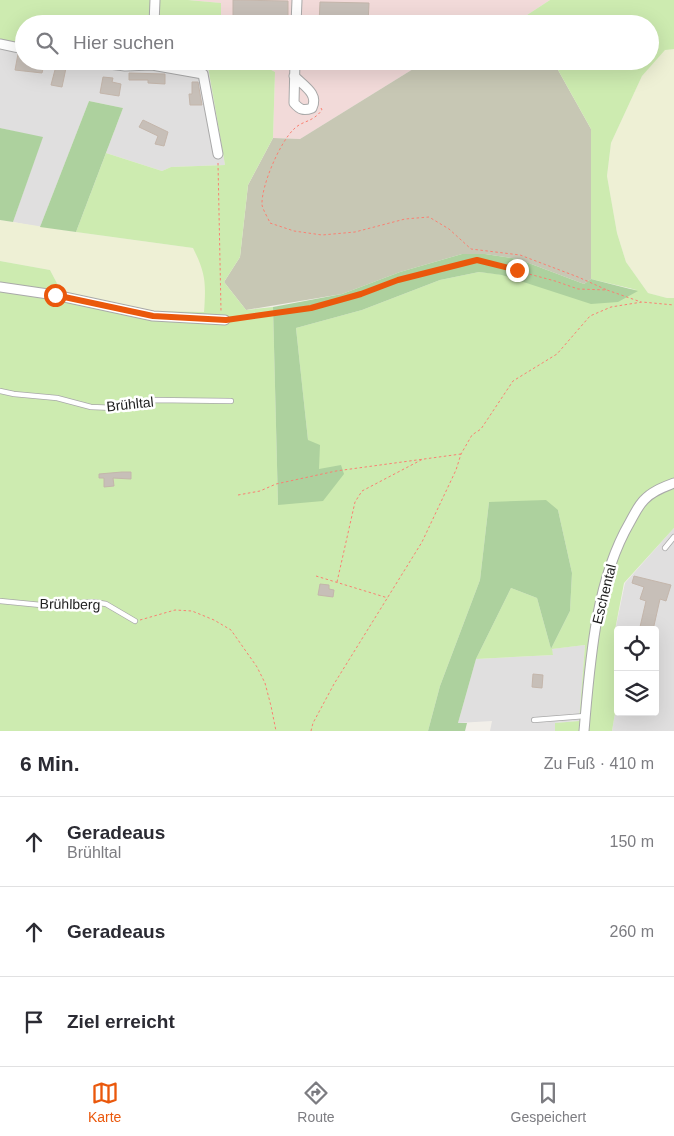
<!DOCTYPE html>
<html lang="de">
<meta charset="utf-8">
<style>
:root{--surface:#fff;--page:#f7f7f7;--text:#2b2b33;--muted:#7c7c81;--line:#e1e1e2;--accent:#ea580c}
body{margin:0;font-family:Helvetica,sans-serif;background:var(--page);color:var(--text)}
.controls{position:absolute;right:15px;bottom:15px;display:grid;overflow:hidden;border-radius:5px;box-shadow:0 5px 20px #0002}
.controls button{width:45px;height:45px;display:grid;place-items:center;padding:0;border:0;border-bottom:1px solid var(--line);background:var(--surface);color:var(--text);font:25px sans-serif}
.stop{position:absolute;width:15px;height:15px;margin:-11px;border:4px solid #ea580c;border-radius:50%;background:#fff}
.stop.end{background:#ea580c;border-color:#fff;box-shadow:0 1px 5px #0008}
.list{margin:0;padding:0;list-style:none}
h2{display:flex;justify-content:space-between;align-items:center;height:65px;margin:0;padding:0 20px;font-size:21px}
h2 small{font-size:16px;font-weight:400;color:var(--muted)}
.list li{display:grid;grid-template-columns:32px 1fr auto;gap:15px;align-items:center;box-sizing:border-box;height:90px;padding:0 20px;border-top:1px solid var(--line)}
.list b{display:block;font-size:19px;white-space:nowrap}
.list p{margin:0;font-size:16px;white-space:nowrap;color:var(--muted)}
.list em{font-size:16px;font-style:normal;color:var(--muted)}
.icon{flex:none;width:28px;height:28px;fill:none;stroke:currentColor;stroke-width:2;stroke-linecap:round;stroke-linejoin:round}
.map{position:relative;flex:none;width:674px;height:731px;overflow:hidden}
.search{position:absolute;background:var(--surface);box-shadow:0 5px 20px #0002;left:15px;right:15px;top:15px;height:55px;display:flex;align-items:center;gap:12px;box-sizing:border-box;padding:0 18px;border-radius:28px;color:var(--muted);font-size:19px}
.sheet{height:335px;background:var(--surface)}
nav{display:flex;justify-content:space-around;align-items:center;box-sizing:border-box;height:70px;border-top:1px solid var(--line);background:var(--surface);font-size:14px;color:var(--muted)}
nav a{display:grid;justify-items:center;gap:2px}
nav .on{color:var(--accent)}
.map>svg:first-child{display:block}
.residential{fill:#e0dfdf}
.commercial{fill:#f2dad9}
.construction{fill:#c7c7b4}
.farmland{fill:#eef0d5}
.grass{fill:#cdebb0}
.forest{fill:#add19e}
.building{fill:#c7bfb8;stroke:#c4b6ab}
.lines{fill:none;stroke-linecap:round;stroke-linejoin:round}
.lane-casing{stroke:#a9a9a9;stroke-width:6}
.street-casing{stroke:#a9a9a9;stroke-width:11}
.path{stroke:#fa8072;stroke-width:1;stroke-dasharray:2.5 2.5;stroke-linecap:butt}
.lane{stroke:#fff;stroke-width:4.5}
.street{stroke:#fff;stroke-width:9}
.route{stroke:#ea580c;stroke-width:6}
.labels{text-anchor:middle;stroke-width:5;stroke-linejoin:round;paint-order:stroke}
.street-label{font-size:14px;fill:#222;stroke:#fff}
</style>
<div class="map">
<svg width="674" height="731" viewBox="0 0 674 731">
<rect width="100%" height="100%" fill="#f2efe9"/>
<g class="residential">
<path d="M0,39l24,5v17h183l18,104 -54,2 -9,4 -56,-18 17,-45 -34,-7 -49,126 -27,-5 29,-84 -42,-10z"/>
<path d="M674,528v203h-62l6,-36v17h37v-82l-40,1 10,-48z"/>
<path d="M585,645l-6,76 -24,2v8h-65l2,-10 -34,2 18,-64 77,-4 -2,-6z"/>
</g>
<g class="commercial">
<path d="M188,0h362l-23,15 -21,9h-285l-1,-21z"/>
<path d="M255,61h171l-126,78 -27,-1 2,-66z"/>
</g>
<path class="construction" d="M426,61h127l38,68v150l-7,5 -66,-25 -33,-5h-23l-62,18 -58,22 -96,16 -22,-28 16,-25 8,-72 25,-47 27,1z"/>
<g class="farmland">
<path d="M665,49h9v249h-7l-19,-5 -22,-31 -9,-29 -10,-57 4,-33 31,-67z"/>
<path d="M0,220l76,12 117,16 10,19 3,22 -2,23 -52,-1 -91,-20 -11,-21 -50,-9z"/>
</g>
<g class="grass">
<path d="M0,0h188l33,3v21h-197v20l-24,-5z"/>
<path d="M550,0h124v49l-9,1 -23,26 -31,67 -4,33 10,57 9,29 22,31 19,5h7v230l-50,55 -9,47 3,1v64l-6,36h-57v-8l24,-2 6,-76 -33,4 1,6 -77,4 35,-71 26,10 14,51 19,-38 2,-38 -14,-63 -69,-8 -9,78 -40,106 -12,45h-428v-470l50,9 11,21 91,20 52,1c2,-29 2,-38 -11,-64l-117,-16 30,-79 56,18 9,-4 54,-2 -18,-104h48l20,11 -2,66 -25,47 -8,72 -16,25 22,28 27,-3 5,198 41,-36 -11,-29 -12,-112 66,-18 78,-30 39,-8 158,18 -46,-11v-150l-38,-68h97v-37h-119l-4,-9z"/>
</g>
<g class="forest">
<path d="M89,101l34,7 -47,124 -36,-5z"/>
<path d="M0,128l43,9 -30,85 -13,-2z"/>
<path d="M462,254h23l33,5 66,25 7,-5 47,12 -20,11 -27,2 -89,-29 -23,-3 -39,8 -78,30 -66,18 12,112 12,5 -1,24 22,-4 3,9 -21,27 -45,4 -5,-198 69,-13 58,-22z"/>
<path d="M546,500l12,10 14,63 -2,38 -19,38 -14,-51 -26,-10 -35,71 -18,64h9l-2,8h-37l12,-45 40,-106 9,-78z"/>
</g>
<g class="building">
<path d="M233,0l55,1v23h-55z"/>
<path d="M320,2l49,1 -1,21h-49z"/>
<path d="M18,54l6,1v6h21l-3,12 -27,-3z"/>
<path d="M56,66l10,2 -4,19 -11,-2z"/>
<path d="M129,73l36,1v10l-17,-1v-3h-19z"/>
<path d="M103,77l10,1 -1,4 9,2 -2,12 -19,-3z"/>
<path d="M192,82h6l4,23h-12l-1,-11h3z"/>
<path d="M143,120l25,12 -4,14 -9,-2 3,-8 -19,-9z"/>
<path d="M122,472h9v7l-18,-1 1,8 -10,1v-9h-5v-4z"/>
<path d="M634,576l37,9 -5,16 -6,-2 -7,31 -13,-3 6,-26 -6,-2 4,-12 -12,-4z"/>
<path d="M320,584l9,1v4l5,1 -1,7 -15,-2z"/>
<path d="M533,674l10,1 -1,13 -10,-1z"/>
</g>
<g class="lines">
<defs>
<g id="lane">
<path d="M0,391l14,3 43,4 34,9 24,1 38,-8 78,1"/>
<path d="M665,548l9,-11"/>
<path d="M0,601l41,4 53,-3 12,2 29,17"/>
<path d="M534,720l51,-4"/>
</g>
<g id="street">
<path d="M154,24l1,-24"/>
<path d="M296,24l1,-24"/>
<path d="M0,44l24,5"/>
<path d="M84,61l41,5 27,-1 51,9 15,80"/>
<path d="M294,76c10,10 25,18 18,32 -8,3 -12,2 -18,-5l1,-42"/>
<path d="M0,287l55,8 98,21 72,4"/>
<path d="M584,731c6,-68 11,-149 46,-209 4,-7 8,-16 14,-22 8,-9 20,-13 30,-17"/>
</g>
</defs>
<use href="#lane" class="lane-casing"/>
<use href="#street" class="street-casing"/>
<g class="path">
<path d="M321,108l1,2c-10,13 -19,10 -28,19 -14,13 -33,57 -32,76 1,5 6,13 8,18l24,8 28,4 33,-3 50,-13 24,-2 20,12 22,20 49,6 58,22 29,13"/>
<path d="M218,163l3,148"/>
<path d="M234,318l77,-10 50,-14 37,-14 79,-20 78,21 23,8 29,1 34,12"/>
<path d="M238,495l22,-4 16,-7 60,-13 125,-17"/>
<path d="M316,576l72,22"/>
<path d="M337,582l18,-80 7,-11 61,-32"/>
<path d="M140,620l35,-10 17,1 22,9 17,10 26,37 8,16 6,23 5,25"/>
<path d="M311,731l2,-8 21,-39 88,-142 34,-72 5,-16 11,-19 9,-6 32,-48 44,-27 33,-38 21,-9 31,-5 32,3"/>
</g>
<use href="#lane" class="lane"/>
<use href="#street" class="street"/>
</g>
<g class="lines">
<path class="route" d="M55,295l98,21 73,4 85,-12 50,-14 37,-14 79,-20 40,10"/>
</g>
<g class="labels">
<g class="street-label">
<text transform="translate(130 404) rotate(-6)" y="5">Brühltal</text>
<text transform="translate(604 594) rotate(-76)" y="5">Eschental</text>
<text transform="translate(70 604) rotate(1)" y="5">Brühlberg</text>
</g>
</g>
</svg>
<div class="controls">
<button><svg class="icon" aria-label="locate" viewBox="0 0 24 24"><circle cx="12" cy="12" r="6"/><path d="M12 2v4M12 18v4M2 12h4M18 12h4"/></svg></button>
<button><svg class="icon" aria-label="layers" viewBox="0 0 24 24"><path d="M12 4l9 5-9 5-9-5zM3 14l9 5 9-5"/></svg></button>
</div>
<div class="stop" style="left:55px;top:295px"></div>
<div class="stop end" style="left:517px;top:270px"></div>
<div class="search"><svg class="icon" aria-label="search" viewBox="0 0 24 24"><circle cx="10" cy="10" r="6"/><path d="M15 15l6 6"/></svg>Hier suchen</div>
</div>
<section class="sheet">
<h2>6 Min.<small>Zu Fuß · 410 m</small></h2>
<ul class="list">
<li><svg class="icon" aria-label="ahead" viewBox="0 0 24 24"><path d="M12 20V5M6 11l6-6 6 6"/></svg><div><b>Geradeaus</b><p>Brühltal</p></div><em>150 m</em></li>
<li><svg class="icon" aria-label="ahead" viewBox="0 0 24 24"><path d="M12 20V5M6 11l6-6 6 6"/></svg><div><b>Geradeaus</b></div><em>260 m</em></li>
<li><svg class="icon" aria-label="arrive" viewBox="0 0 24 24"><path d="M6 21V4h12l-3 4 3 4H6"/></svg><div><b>Ziel erreicht</b></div></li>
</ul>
</section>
<nav>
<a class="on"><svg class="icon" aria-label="map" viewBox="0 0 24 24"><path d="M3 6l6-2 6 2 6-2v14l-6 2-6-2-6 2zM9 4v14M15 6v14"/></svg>Karte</a>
<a><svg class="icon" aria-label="directions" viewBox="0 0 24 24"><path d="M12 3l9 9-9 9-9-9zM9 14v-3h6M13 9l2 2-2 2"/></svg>Route</a>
<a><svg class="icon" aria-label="saved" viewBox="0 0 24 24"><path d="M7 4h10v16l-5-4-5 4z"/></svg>Gespeichert</a>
</nav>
